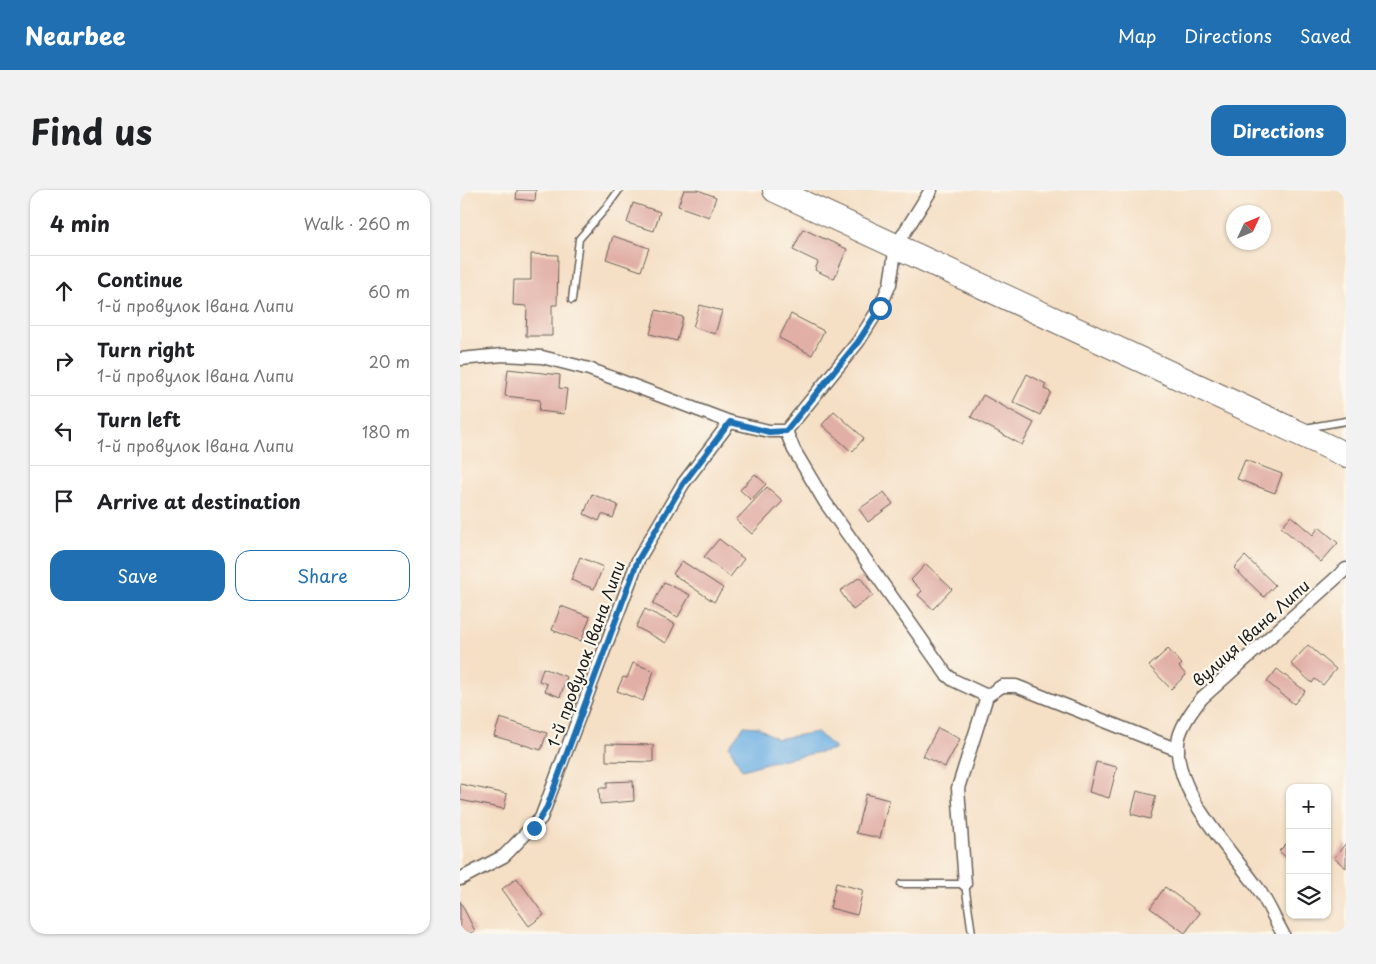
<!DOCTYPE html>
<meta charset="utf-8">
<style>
:root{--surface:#fff;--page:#f2f2f2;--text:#202124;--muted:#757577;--line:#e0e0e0;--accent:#1f6fb2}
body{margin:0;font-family:"Playpen Sans",sans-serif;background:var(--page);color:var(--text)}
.controls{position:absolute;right:15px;bottom:15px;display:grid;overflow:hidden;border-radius:10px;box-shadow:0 1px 4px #0004}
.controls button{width:45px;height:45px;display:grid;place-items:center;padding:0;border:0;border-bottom:1px solid var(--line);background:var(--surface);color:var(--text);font:25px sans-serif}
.compass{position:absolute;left:766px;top:15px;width:45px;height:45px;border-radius:50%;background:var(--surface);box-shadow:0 1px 4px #0004;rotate:46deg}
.stop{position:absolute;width:15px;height:15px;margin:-11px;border:4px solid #1f6fb2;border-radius:50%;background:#fff}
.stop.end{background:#1f6fb2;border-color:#fff;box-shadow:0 1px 5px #0008}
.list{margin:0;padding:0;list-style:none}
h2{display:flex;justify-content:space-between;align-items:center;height:65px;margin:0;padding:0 20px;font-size:21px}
h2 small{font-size:16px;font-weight:400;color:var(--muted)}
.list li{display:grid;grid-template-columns:32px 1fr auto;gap:15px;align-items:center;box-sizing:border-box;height:70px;padding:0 20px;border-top:1px solid var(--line)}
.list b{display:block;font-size:19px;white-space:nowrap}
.list p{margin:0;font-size:16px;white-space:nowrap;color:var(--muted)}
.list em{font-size:16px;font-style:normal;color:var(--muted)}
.actions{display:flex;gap:10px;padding:15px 20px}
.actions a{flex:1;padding:11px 0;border:1px solid var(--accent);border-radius:15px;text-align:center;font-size:18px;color:var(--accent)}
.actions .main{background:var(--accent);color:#fff}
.icon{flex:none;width:28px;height:28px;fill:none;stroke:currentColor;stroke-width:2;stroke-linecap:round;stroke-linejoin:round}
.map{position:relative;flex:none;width:886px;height:744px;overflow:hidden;border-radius:15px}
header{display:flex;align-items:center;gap:30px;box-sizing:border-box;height:70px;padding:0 25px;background:var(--accent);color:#fff}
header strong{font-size:24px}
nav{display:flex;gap:28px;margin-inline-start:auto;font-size:18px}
.intro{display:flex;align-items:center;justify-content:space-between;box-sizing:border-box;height:120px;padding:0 30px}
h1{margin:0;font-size:35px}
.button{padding:12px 22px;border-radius:15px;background:var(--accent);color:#fff;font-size:18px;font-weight:700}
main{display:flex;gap:30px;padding:0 30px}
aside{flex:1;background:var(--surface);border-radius:15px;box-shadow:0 1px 4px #0004}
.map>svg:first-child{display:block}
.water{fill:#70b1e4;stroke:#466680}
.building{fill:#e1afa6}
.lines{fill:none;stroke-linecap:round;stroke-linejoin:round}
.lane-casing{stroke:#686057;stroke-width:9}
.street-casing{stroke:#686057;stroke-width:15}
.highway-casing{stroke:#686057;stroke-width:26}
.lane{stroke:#fff;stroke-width:6}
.street{stroke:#fff;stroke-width:12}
.highway{stroke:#fff;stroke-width:24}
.route{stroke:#1f6fb2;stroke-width:6}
.labels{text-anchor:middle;stroke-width:4.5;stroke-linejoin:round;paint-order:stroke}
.street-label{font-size:16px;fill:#1c1c1c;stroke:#fbf7ec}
</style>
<header>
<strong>Nearbee</strong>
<nav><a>Map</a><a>Directions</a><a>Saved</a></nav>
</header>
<div class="intro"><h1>Find us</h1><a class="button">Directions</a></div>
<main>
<aside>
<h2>4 min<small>Walk · 260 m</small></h2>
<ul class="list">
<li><svg class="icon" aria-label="ahead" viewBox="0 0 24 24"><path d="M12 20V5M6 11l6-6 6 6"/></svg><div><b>Continue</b><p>1-й провулок Івана Липи</p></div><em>60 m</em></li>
<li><svg class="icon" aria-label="right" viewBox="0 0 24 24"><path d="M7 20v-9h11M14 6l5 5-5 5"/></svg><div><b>Turn right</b><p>1-й провулок Івана Липи</p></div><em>20 m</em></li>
<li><svg class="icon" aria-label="left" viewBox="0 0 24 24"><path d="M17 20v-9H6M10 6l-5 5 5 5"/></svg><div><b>Turn left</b><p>1-й провулок Івана Липи</p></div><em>180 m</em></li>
<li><svg class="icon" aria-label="arrive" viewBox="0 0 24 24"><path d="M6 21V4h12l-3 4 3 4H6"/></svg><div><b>Arrive at destination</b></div></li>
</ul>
<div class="actions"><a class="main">Save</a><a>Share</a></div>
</aside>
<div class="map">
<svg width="886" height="744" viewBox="0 0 886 744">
<rect width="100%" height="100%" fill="#fbf7ec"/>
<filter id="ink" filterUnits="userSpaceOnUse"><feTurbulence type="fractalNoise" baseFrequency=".02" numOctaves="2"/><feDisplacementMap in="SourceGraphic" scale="10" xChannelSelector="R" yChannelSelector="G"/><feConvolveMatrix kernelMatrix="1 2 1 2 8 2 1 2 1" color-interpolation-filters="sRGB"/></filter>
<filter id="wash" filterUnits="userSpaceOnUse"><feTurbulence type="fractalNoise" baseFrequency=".0096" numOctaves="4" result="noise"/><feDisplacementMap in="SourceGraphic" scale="20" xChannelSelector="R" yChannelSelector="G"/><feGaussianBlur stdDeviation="1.12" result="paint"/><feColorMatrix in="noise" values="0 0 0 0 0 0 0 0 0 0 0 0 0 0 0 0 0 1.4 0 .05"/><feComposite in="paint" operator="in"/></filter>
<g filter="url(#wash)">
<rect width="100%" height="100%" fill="#f5dfc5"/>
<path class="water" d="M284,536l14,1 19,12 40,-7 19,17 -66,13 -28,8 -13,-24z"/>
<g id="blocks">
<g class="building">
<path d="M57,0h19l-1,11 -19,-2z"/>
<path d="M224,0h14l18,7 -7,20 -31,-11z"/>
<path d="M173,13l27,9 -6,19 -27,-8z"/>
<path d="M343,39l44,20 -13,30 -19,-9 3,-8 -25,-12z"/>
<path d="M153,46l36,12 -8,23 -35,-12z"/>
<path d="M71,64l27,1 -1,50h-5v31h-26l1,-30 -14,-1 1,-25h17z"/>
<path d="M240,115l22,6 -7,23 -22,-7z"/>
<path d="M196,120l27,7 -6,24 -27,-7z"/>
<path d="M331,124l33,17 -12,24 -33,-17z"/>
<path d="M48,179l52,6 -1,13 8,1 -3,25 -25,-3 1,-11 -35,-4z"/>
<path d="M567,184l19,10 -2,5 7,3 -11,23 -27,-13z"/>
<path d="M523,205l51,28 -12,22 -51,-28z"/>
<path d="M374,221l30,27 -12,14 -30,-27z"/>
<path d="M785,270l37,14 -7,19 -38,-14z"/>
<path d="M295,284l11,10 -15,16 -11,-10z"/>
<path d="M307,297l16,14 -31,33 -16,-14z"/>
<path d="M424,302l9,12 -25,18 -9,-13z"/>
<path d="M132,304l26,11 -5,13 -11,-4 -3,7 -15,-7z"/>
<path d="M831,326l22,19 6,-8 19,16 -17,19 -40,-35z"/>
<path d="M259,349l25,20 -14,18 -26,-20z"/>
<path d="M785,366l30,29 -11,12 -30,-29z"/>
<path d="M120,367l23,10 -9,22 -23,-9z"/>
<path d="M222,371l41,27 -9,14 -41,-28z"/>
<path d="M466,374l26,25 -19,20 -15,-14 4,-4 -11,-11z"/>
<path d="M400,387l13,18 -20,15 -13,-19z"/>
<path d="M204,392l26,13 -12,22 -25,-13z"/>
<path d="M101,416l29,11 -9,24 -29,-11z"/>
<path d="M185,419l30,15 -9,19 -30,-16z"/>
<path d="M848,455l28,24 -13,16 -8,-6 -3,4 -21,-19z"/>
<path d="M708,459l14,15 -3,3 7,8 -15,14 -22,-23z"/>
<path d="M173,473l21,8 -11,30 -26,-10 6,-14 4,1z"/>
<path d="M83,478l24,9 -7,20 -15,-6 2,-7 -8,-3z"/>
<path d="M817,479l28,22 -11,13 -27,-22z"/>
<path d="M40,528l47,15 -6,17 -47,-14z"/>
<path d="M478,538l22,11 -15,28 -22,-11z"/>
<path d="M146,554l47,1v17l-47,-1z"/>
<path d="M636,572l21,5 -8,31 -20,-6z"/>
<path d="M173,591l1,20 -34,3 -1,-16h8v-6z"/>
<path d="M0,594l47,10 -3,15 -44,-9z"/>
<path d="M677,601l19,5 -6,23 -19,-5z"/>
<path d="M406,604l23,6 -9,38 -24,-5z"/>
<path d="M830,650v27l-4,-4 3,-3 -10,-9z"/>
<path d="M886,653v25l-12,-10z"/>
<path d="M57,688l27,37 -15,11 -27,-37z"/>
<path d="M376,693l27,7 -6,25 -27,-7z"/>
<path d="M705,697l35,26 -15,20 -35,-25z"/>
<path d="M0,711l15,30 -6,3h-9z"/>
</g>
</g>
</g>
<g filter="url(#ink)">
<use href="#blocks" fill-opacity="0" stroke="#686057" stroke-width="1"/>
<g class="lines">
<defs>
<g id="lane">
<path d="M112,110l7,-61 27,-31 13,-18"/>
<path d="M845,238l41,-7"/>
<path d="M441,694h64l7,50"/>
</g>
<g id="street">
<path d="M0,169l43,-4 39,2 47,12 141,53"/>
<path d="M326,241l8,19 31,52 121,172 7,6 34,16 15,-10h14l162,64"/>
<path d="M0,689l44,-23 37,-38 97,-258 45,-76 47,-62 39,9h17l72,-89 22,-35 10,-23 6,-38 35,-56"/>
<path d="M505,694l-7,-96 29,-92"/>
<path d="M823,744c-9,-16 -16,-33 -26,-47 -27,-38 -89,-101 -78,-150 4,-15 14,-28 23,-39l144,-129"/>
</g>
<path id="highway" d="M315,0l571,265"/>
</defs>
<use href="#lane" class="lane-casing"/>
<use href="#street" class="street-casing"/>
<use href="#highway" class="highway-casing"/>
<use href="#lane" class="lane"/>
<use href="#street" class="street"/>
<use href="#highway" class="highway"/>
</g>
</g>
<g class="lines" filter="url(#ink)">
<path class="route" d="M74,638l13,-21 91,-247 45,-76 47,-62 39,10 17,-1 72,-89 22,-34"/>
</g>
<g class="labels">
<g class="street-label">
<text transform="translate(791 443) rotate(-42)" y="6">вулиця Івана Липи</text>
<text transform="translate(126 464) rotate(-70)" y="6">1-й провулок Івана Липи</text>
</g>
</g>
</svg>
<div class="controls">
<button>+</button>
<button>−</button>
<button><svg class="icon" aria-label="layers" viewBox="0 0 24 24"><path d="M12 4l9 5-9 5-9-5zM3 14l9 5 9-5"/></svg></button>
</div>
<svg class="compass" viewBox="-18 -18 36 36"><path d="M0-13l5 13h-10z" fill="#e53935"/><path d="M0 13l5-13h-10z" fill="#757577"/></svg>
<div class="stop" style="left:420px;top:118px"></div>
<div class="stop end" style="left:74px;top:638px"></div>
</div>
</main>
